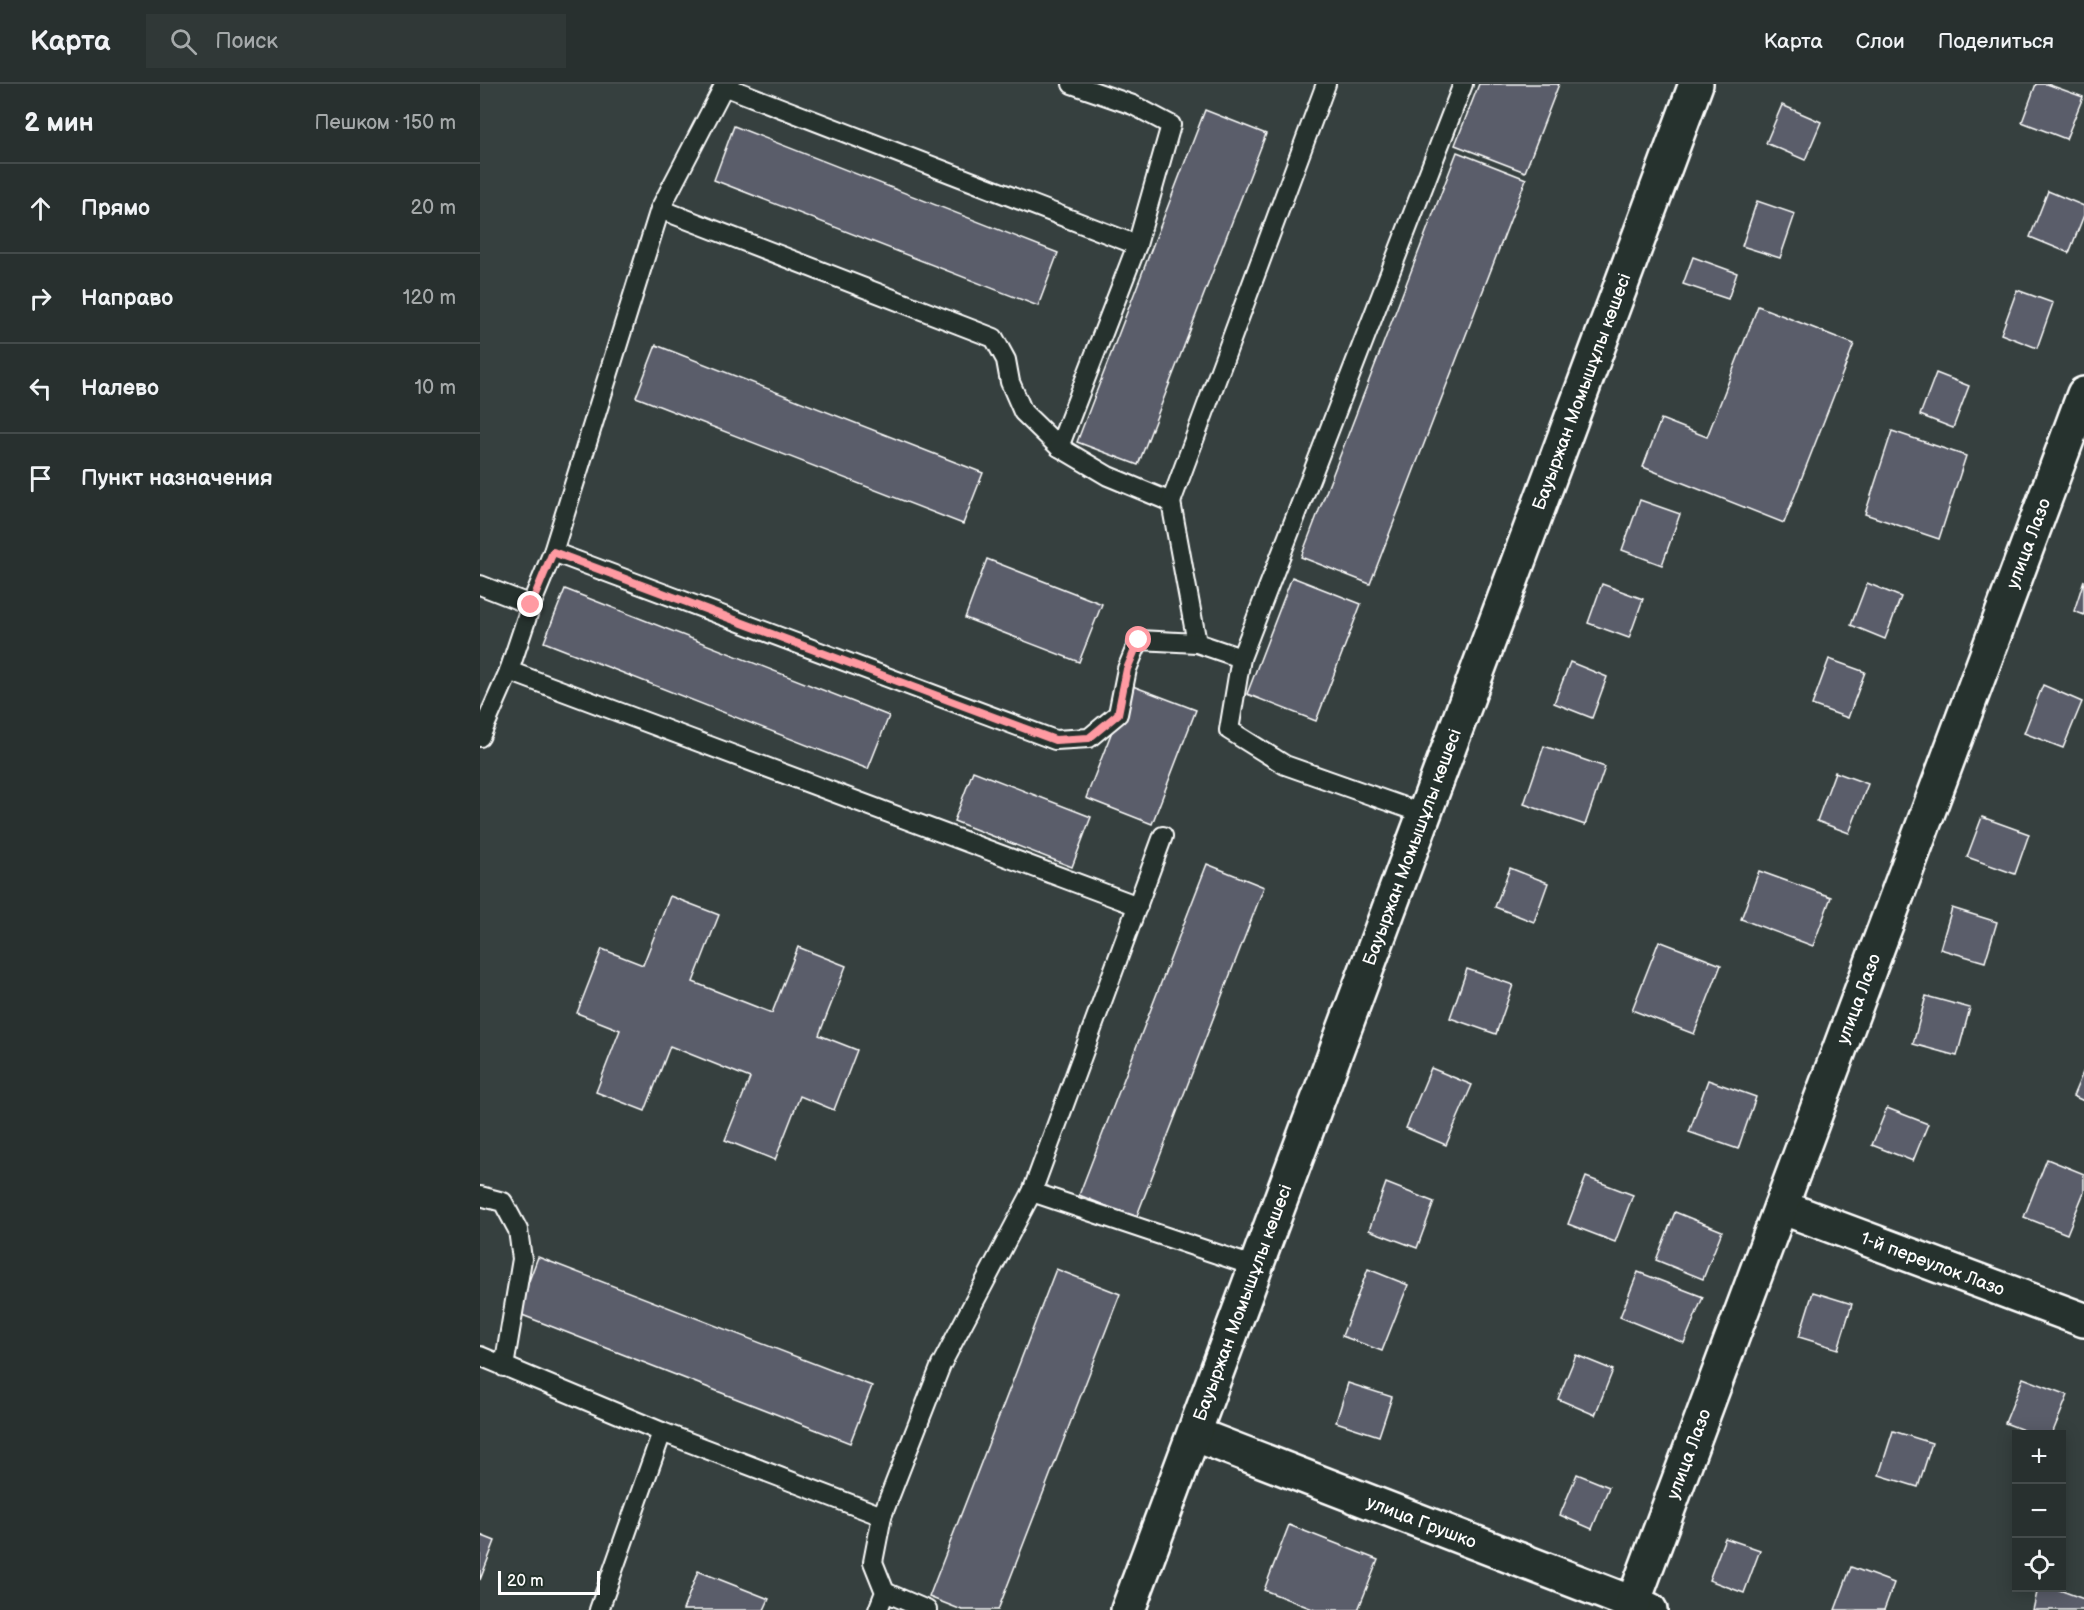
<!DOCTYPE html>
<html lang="ru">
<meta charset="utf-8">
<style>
:root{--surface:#28302f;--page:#303837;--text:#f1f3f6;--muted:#a5a9aa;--line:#444b4b}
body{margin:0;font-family:"Balsamiq Sans",sans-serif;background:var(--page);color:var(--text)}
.controls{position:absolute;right:18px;bottom:18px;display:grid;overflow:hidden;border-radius:0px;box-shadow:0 3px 15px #0003}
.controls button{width:54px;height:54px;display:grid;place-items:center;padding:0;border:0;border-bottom:2px solid var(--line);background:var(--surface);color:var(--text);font:30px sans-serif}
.scale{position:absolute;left:18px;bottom:15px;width:102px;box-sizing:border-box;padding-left:6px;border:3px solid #fff;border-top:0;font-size:16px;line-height:21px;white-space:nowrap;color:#fff;-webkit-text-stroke:4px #26332d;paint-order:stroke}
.stop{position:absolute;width:18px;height:18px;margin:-14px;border:4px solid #ff9aa2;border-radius:50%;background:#fff}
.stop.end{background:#ff9aa2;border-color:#fff;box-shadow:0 2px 6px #0008}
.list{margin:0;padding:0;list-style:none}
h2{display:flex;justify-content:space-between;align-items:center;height:78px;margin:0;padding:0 24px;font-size:26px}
h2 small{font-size:20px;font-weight:400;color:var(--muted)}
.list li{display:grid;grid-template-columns:39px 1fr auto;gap:18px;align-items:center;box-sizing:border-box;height:90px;padding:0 24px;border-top:2px solid var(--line)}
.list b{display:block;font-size:22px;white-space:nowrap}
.list em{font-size:20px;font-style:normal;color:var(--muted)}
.icon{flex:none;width:33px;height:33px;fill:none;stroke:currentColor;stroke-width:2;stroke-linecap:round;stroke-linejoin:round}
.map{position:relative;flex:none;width:1604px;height:1526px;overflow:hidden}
header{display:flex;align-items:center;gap:36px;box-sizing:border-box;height:84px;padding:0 30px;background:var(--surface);border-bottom:2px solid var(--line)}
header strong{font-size:28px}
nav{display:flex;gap:33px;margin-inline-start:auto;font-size:21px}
.search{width:420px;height:54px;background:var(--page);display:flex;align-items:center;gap:15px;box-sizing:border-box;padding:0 21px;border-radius:0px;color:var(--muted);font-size:22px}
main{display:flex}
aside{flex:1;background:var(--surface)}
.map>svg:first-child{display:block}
.building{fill:#5a5d6a;stroke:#fff;stroke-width:1.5}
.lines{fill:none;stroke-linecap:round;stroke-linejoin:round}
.lane-casing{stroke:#fff;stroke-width:22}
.street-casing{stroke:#fff;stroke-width:38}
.secondary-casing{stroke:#fff;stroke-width:38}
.lane{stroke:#26332d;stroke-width:18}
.street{stroke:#26332d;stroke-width:33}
.secondary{stroke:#26332d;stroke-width:33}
.route{stroke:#ff9aa2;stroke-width:8}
.labels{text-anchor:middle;stroke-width:4.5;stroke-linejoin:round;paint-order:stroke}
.street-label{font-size:18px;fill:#fff;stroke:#26332d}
</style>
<header>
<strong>Карта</strong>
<div class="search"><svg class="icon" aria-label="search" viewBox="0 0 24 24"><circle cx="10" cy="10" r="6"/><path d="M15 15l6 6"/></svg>Поиск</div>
<nav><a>Карта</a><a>Слои</a><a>Поделиться</a></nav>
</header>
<main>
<aside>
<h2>2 мин<small>Пешком · 150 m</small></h2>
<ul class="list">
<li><svg class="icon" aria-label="ahead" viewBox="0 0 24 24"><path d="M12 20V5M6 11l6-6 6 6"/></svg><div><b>Прямо</b></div><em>20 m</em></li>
<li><svg class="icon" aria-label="right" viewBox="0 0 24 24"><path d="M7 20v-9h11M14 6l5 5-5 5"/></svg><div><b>Направо</b></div><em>120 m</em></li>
<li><svg class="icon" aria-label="left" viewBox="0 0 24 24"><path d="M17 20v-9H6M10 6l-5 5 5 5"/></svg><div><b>Налево</b></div><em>10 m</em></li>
<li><svg class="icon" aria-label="arrive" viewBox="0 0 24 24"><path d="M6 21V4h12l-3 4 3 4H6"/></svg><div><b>Пункт назначения</b></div></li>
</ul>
</aside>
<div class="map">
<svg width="1604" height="1526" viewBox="0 0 1604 1526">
<rect width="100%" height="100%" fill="#36403f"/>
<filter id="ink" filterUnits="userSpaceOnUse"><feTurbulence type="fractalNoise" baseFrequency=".0167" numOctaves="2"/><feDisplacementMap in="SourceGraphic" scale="12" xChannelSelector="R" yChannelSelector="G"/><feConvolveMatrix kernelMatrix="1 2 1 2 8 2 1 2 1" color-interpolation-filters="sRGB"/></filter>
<g filter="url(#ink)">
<g class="building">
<path d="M999,0h80l-34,88 -70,-27z"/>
<path d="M1556,0h11l36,13 -17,42 -44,-17z"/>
<path d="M1302,21l39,17 -16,38 -39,-17z"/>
<path d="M725,26l61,24 -128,331 -61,-23z"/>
<path d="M254,42l324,127 -20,53 -324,-126z"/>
<path d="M977,68l69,27 -156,405 -69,-27z"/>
<path d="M1568,107l36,15v9l-15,38 -39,-16z"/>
<path d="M1277,117l38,13 -15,44 -38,-12z"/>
<path d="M1213,173l44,16 -9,26 -45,-15z"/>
<path d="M1537,206l36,13 -16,45 -36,-14z"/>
<path d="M1278,222l96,38 -70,179 -141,-56 18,-48 46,18z"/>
<path d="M176,261l327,128 -20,51 -327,-127z"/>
<path d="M1456,289l33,13 -16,42 -33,-13z"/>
<path d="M1412,347l74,25 -27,83 -74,-25z"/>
<path d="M1160,416l40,14 -18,51 -40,-15z"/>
<path d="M507,475l115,45 -23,58 -114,-44z"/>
<path d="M812,493l69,27 -45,117 -69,-27z"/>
<path d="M1604,496v35l-10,-4z"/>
<path d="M1387,499l34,14 -16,42 -34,-14z"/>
<path d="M1122,500l41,15 -14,39 -41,-15z"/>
<path d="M85,505l324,127 -21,53 -324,-127z"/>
<path d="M1349,575l36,13 -17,46 -36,-13z"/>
<path d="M1090,578l37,15 -15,41 -38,-15z"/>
<path d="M650,601l66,25 -44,114 -66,-26z"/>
<path d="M1563,601l39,17 -19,46 -39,-15z"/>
<path d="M1064,662l61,21 -20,58 -61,-21z"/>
<path d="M493,687l118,46 -19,50 -118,-46z"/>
<path d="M1355,688l33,12 -19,49 -32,-12z"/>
<path d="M1502,733l47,17 -14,40 -48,-17z"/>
<path d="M727,780l57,23 -128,331 -57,-23z"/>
<path d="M1030,784l38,15 -14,39 -39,-15z"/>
<path d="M1279,787l72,26 -18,49 -72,-27z"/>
<path d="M190,812l49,19 -26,67 79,31 26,-66 48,19 -27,69 38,15 -23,60 -34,-14 -25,64 -50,-20 25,-62 -80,-32 -25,65 -49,-19 24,-62 -43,-17 25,-64 41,16z"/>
<path d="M1472,824l45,14 -12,40 -45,-13z"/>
<path d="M1179,857l62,24 -27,69 -62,-24z"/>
<path d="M987,885l46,16 -17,49 -46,-16z"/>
<path d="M1446,912l44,12 -13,48 -44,-12z"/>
<path d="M951,984l41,17 -26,60 -40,-17z"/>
<path d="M1604,986v31l-11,-5z"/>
<path d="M1228,996l48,17 -18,52 -49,-17z"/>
<path d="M1407,1024l41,16 -15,37 -41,-16z"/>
<path d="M1567,1075l37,15v18l-17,42 -43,-17z"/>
<path d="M1106,1093l47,18 -18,47 -47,-18z"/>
<path d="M906,1099l48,19 -17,46 -48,-18z"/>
<path d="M1195,1128l47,19 -19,48 -47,-19z"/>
<path d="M58,1173l334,129 -22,57 -333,-130z"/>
<path d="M576,1185l64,25 -122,316h-36l-33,-13z"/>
<path d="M888,1185l40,16 -26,66 -40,-15z"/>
<path d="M1158,1188l65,25 -19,46 -64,-26z"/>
<path d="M1333,1208l39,12 -14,45 -39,-12z"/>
<path d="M1096,1271l37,15 -18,45 -37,-16z"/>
<path d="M1543,1294l45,17 -16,39h-18l-29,-11z"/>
<path d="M868,1299l44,14 -13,39 -43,-14z"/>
<path d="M1413,1347l39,12 -14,44 -39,-12z"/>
<path d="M1097,1390l32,13 -17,42 -32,-14z"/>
<path d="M809,1441l89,35 -20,50h-43l-51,-20z"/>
<path d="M0,1451l15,6 -15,39z"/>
<path d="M1245,1454l35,12 -16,43 -35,-13z"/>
<path d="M1371,1483l43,16 -10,27h-49z"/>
<path d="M218,1487l71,28 -5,11h-81z"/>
<path d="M1558,1504h16l30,11v11h-51z"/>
</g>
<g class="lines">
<defs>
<g id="lane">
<path d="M244,2l413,159"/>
<path d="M180,125l334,129 12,22 4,22 13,30 36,35 49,29 63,26 26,141"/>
<path d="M579,363l78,-202 34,-120 -38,-20 -61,-21"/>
<path d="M691,418l155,-418"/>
<path d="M73,468l502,188 34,-2 29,-24 9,-45 12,-29 58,3 44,15"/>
<path d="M0,501l51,20"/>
<path d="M29,587l629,235"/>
<path d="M0,653l29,-66 22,-66 22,-53 107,-343 65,-125"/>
<path d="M944,730l-139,-49 -56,-35 12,-72 222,-574"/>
<path d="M552,1108l224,75"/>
<path d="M0,1112l23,6 15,28 4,29 -18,108"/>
<path d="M0,1272l182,76 220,84"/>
<path d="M405,1508l42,18"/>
<path d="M119,1526l63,-178"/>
<path d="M398,1526l7,-18 -12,-30 9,-46 59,-151 91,-173 131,-356"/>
</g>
<g id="street">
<path id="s1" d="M1301,1123l303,113"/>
<path id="s2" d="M714,1350l456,176"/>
<path id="s3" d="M1153,1519l451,-1209"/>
</g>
<g id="secondary">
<path id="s4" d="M648,1526l568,-1526"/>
</g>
</defs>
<use href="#lane" class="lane-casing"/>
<use href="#street" class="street-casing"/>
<use href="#secondary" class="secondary-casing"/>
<use href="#lane" class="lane"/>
<use href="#street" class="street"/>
<use href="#secondary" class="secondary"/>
</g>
</g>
<g class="lines" filter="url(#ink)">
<path class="route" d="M51,521l22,-53 502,188 34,-2 29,-24 9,-45 12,-29"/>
</g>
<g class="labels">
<g class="street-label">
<text dy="6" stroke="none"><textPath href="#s4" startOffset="1300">Бауыржан Момышұлы көшесі</textPath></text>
<text dy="6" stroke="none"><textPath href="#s3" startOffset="1131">улица Лазо</textPath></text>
<text dy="6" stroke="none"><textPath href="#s4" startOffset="814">Бауыржан Момышұлы көшесі</textPath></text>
<text dy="6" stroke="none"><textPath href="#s3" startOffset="645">улица Лазо</textPath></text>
<text dy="6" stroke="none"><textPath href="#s1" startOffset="162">1-й переулок Лазо</textPath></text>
<text dy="6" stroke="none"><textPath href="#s4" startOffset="328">Бауыржан Момышұлы көшесі</textPath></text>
<text dy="6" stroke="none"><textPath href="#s3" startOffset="159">улица Лазо</textPath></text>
<text dy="6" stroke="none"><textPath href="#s2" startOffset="244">улица Грушко</textPath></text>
</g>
</g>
</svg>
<div class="controls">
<button>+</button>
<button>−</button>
<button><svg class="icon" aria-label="locate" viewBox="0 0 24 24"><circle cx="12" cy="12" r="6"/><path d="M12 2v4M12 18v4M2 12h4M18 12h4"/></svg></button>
</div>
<div class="scale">20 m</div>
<div class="stop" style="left:659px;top:556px"></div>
<div class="stop end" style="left:51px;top:521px"></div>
</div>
</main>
